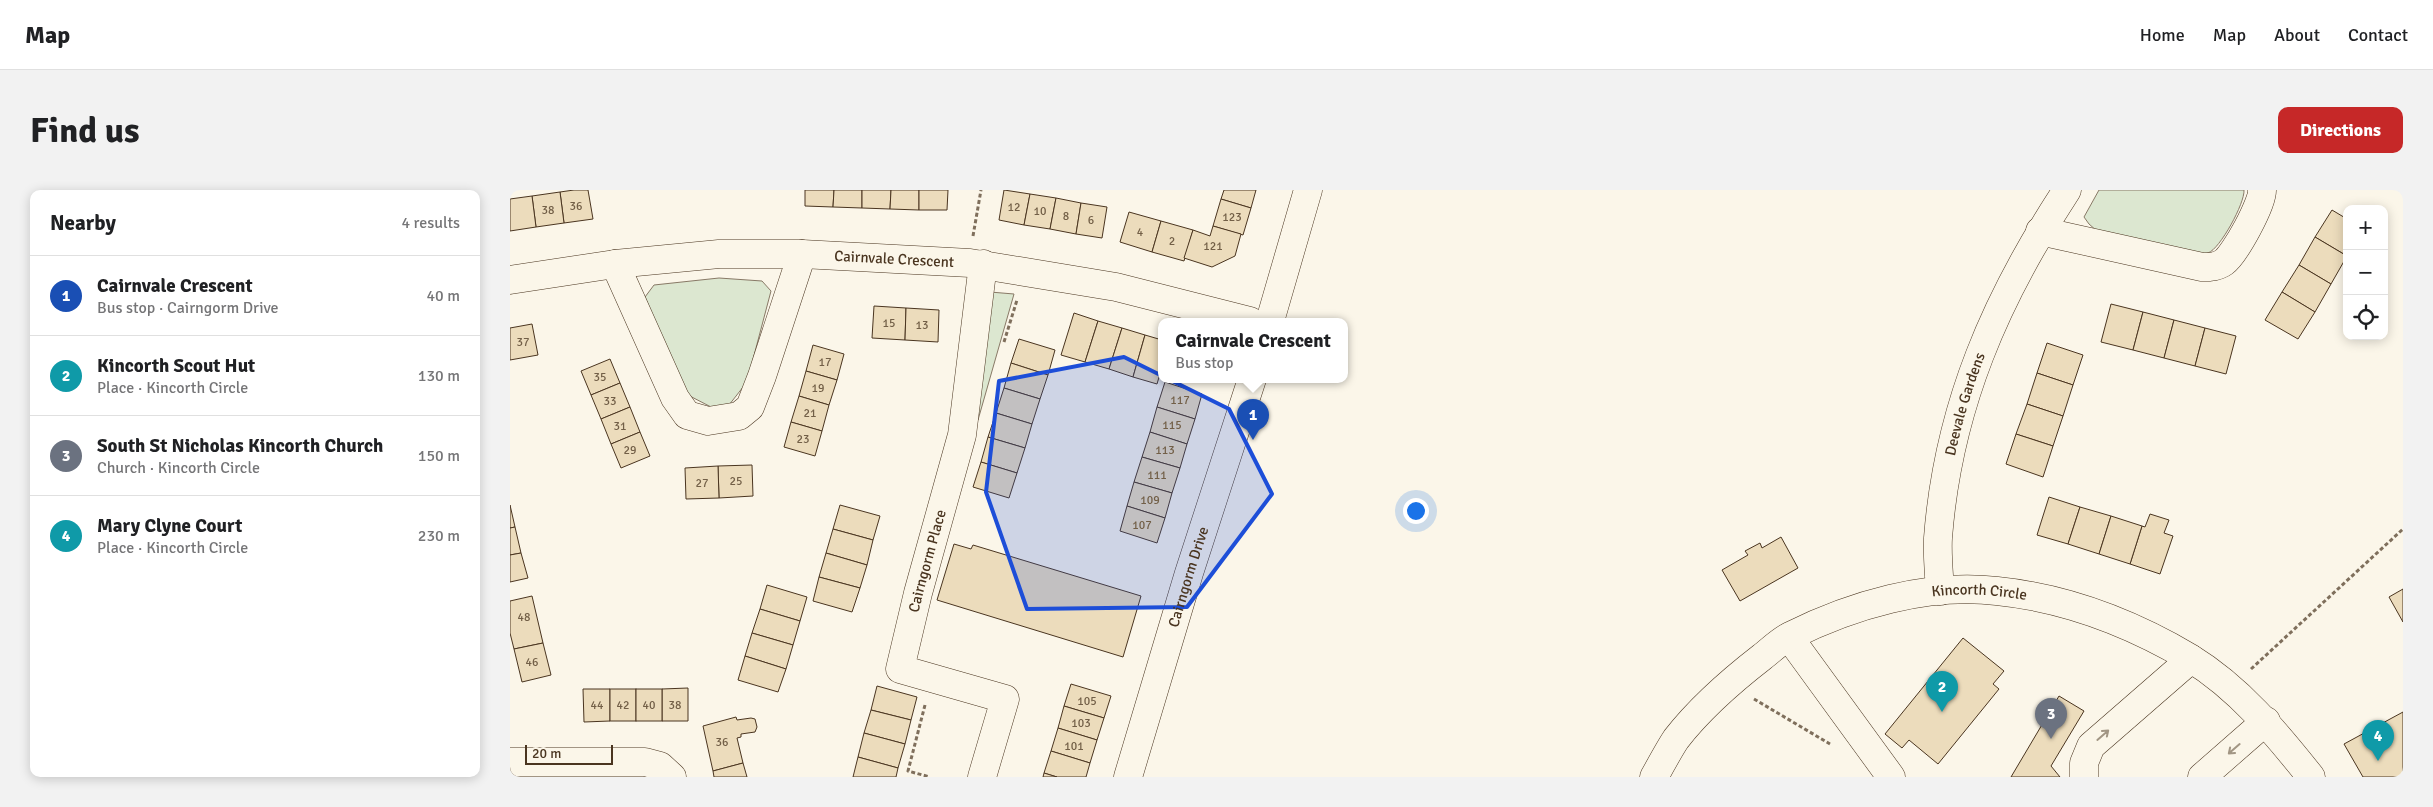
<!DOCTYPE html>
<meta charset="utf-8">
<style>
:root{--surface:#fff;--page:#f2f2f2;--text:#202124;--muted:#757577;--line:#e0e0e0;--accent:#c62828}
body{margin:0;font-family:Signika,sans-serif;background:var(--page);color:var(--text)}
.controls{position:absolute;right:15px;top:15px;display:grid;overflow:hidden;border-radius:10px;box-shadow:0 2px 12px #0003}
.controls button{width:45px;height:45px;display:grid;place-items:center;padding:0;border:0;border-bottom:1px solid var(--line);background:var(--surface);color:var(--text);font:25px sans-serif}
.scale{position:absolute;left:15px;bottom:12px;width:88px;box-sizing:border-box;padding-left:5px;border:2px solid #4a3520;border-top:0;font-size:14px;line-height:18px;white-space:nowrap;color:#4a3520;-webkit-text-stroke:4px #fbf6e9;paint-order:stroke}
.you{position:absolute;left:905px;top:320px;width:18px;height:18px;margin:-12px;border:4px solid #fff;border-radius:50%;background:#1a73e8;box-shadow:0 0 0 8px #1a73e833}
.badge{display:grid;place-items:center;width:32px;height:32px;border-radius:50%;background:var(--accent);color:#fff;font-size:16px;font-weight:700}
.pin{position:absolute;translate:-50% -41px;filter:drop-shadow(0 1px 2px #0008)}
.pin::after{content:'';position:absolute;top:26px;width:18px;height:15px;background:inherit;clip-path:polygon(0 0,100% 0,50% 100%)}
.popup{position:absolute;left:648px;top:128px;width:190px;height:65px;box-sizing:border-box;display:grid;place-content:center;border-radius:10px;background:var(--surface);filter:drop-shadow(0 1px 4px #0005);font-size:16px;white-space:nowrap;color:var(--muted)}
.popup b{font-size:19px;color:var(--text)}
.popup::after{content:'';position:absolute;left:50%;top:100%;margin-left:-10px;border:10px solid transparent;border-top-color:var(--surface)}
.list{margin:0;padding:0;list-style:none}
h2{display:flex;justify-content:space-between;align-items:center;height:65px;margin:0;padding:0 20px;font-size:21px}
h2 small{font-size:16px;font-weight:400;color:var(--muted)}
.list li{display:grid;grid-template-columns:32px 1fr auto;gap:15px;align-items:center;box-sizing:border-box;height:80px;padding:0 20px;border-top:1px solid var(--line)}
.list b{display:block;font-size:19px;white-space:nowrap}
.list p{margin:0;font-size:16px;white-space:nowrap;color:var(--muted)}
.list em{font-size:16px;font-style:normal;color:var(--muted)}
.icon{flex:none;width:28px;height:28px;fill:none;stroke:currentColor;stroke-width:2;stroke-linecap:round;stroke-linejoin:round}
.map{position:relative;flex:none;width:1893px;height:587px;overflow:hidden;border-radius:10px}
header{display:flex;align-items:center;gap:30px;box-sizing:border-box;height:70px;padding:0 25px;background:var(--surface);border-bottom:1px solid var(--line)}
header strong{font-size:24px}
nav{display:flex;gap:28px;margin-inline-start:auto;font-size:18px}
.intro{display:flex;align-items:center;justify-content:space-between;box-sizing:border-box;height:120px;padding:0 30px}
h1{margin:0;font-size:35px}
.button{padding:12px 22px;border-radius:10px;background:var(--accent);color:#fff;font-size:18px;font-weight:700}
main{display:flex;gap:30px;padding:0 30px}
aside{flex:1;background:var(--surface);border-radius:10px;box-shadow:0 2px 12px #0003}
.map>svg:first-child{display:block}
.green{fill:#dce7d0;stroke:#887966}
.building{fill:#ecdcbc;stroke:#4a3520}
.lines{fill:none;stroke-linecap:round;stroke-linejoin:round}
.minor-casing{stroke:#4a3520;stroke-width:29}
.path{stroke:#7f6f5c;stroke-width:3;stroke-dasharray:4 2.5;stroke-linecap:butt}
.minor{stroke:#fbf6e9;stroke-width:28}
.oneway{stroke:#a29684}
.marked{fill:#1d4ed8;fill-opacity:0.2;stroke:#1d4ed8;stroke-width:4;stroke-linejoin:round}
.labels{text-anchor:middle;stroke-width:4;stroke-linejoin:round;paint-order:stroke}
.number-label{font-size:12px;fill:#725f47}
.street-label{font-size:15px;fill:#4a3520;stroke:#fbf6e9}
</style>
<header>
<strong>Map</strong>
<nav><a>Home</a><a>Map</a><a>About</a><a>Contact</a></nav>
</header>
<div class="intro"><h1>Find us</h1><a class="button">Directions</a></div>
<main>
<aside>
<h2>Nearby<small>4 results</small></h2>
<ul class="list">
<li><span class="badge" style="background:#1a4fb4">1</span><div><b>Cairnvale Crescent</b><p>Bus stop · Cairngorm Drive</p></div><em>40 m</em></li>
<li><span class="badge" style="background:#0f9aa8">2</span><div><b>Kincorth Scout Hut</b><p>Place · Kincorth Circle</p></div><em>130 m</em></li>
<li><span class="badge" style="background:#6b7280">3</span><div><b>South St Nicholas Kincorth Church</b><p>Church · Kincorth Circle</p></div><em>150 m</em></li>
<li><span class="badge" style="background:#0f9aa8">4</span><div><b>Mary Clyne Court</b><p>Place · Kincorth Circle</p></div><em>230 m</em></li>
</ul>
</aside>
<div class="map">
<svg width="1893" height="587" viewBox="0 0 1893 587">
<rect width="100%" height="100%" fill="#fbf6e9"/>
<g class="green">
<path d="M1589,0h145c1,13 -24,59 -36,63 -3,2 -8,1 -12,1l-99,-23 -8,-7 -5,-7z"/>
<path d="M209,88l43,3 9,10 -24,91 -18,23 -16,3 -29,-15 -39,-96 9,-12z"/>
<path d="M480,102l24,2 -36,126h-3z"/>
</g>
<g class="building">
<path d="M64,0h14l5,29 -29,4 -4,-31z"/>
<path d="M295,0h29l-1,17 -28,-1z"/>
<path d="M324,0h28v18l-29,-1z"/>
<path d="M352,0h29l-1,19 -28,-1z"/>
<path d="M381,0h28v20l-29,-1z"/>
<path d="M409,0h29l-1,20h-28z"/>
<path d="M494,0l26,4 -6,31 -25,-5z"/>
<path d="M714,0h32l-5,18 -30,-9z"/>
<path d="M50,2l4,31 -28,4 -4,-31z"/>
<path d="M520,4l26,4 -6,31 -26,-4z"/>
<path d="M22,6l4,31 -26,4v-32z"/>
<path d="M546,8l25,5 -5,31 -26,-5z"/>
<path d="M711,9l30,9 -8,27 -30,-9z"/>
<path d="M571,13l26,4 -5,31 -26,-4z"/>
<path d="M1822,20l15,9v37l-32,-19z"/>
<path d="M619,22l32,9 -9,31 -32,-10z"/>
<path d="M651,31l32,9 -9,31 -32,-9z"/>
<path d="M703,36l28,8 -6,22 -23,11 -28,-9 9,-28 17,6z"/>
<path d="M1805,47l32,19 -16,28 -32,-19z"/>
<path d="M1789,75l32,19 -16,28 -33,-20z"/>
<path d="M1772,102l33,20 -17,27 -33,-19z"/>
<path d="M1601,114l32,8 -10,38 -32,-8z"/>
<path d="M364,116l32,2 -1,32 -33,-2z"/>
<path d="M396,118l33,2 -1,32 -33,-2z"/>
<path d="M1633,122l31,8 -10,38 -31,-8z"/>
<path d="M564,123l24,8 -13,41 -24,-7z"/>
<path d="M1664,130l31,8 -10,38 -31,-8z"/>
<path d="M588,131l24,7 -13,41 -24,-7z"/>
<path d="M22,134l6,31 -28,5v-32z"/>
<path d="M612,138l23,7 -12,42 -24,-8z"/>
<path d="M1695,138l31,8 -10,38 -31,-8z"/>
<path d="M635,145l17,5v27l-5,17 -24,-7z"/>
<path d="M509,149l36,11 -7,25 -37,-12z"/>
<path d="M1537,153l36,12 -10,30 -36,-12z"/>
<path d="M303,155l31,9 -7,26 -31,-9z"/>
<path d="M100,169l10,24 -29,12 -10,-24z"/>
<path d="M501,173l37,12 -8,24 -36,-11z"/>
<path d="M296,181l31,9 -8,25 -30,-9z"/>
<path d="M1527,183l36,12 -10,31 -36,-12z"/>
<path d="M655,192l37,12 -7,25 -38,-12z"/>
<path d="M110,193l10,24 -29,12 -10,-24z"/>
<path d="M494,198l36,11 -8,25 -36,-11z"/>
<path d="M289,206l30,9 -7,26 -31,-9z"/>
<path d="M1517,214l36,12 -10,30 -37,-12z"/>
<path d="M120,217l10,25 -29,12 -10,-25z"/>
<path d="M647,217l38,12 -8,25 -37,-12z"/>
<path d="M486,223l36,11 -7,24 -37,-11z"/>
<path d="M281,232l31,9 -7,25 -31,-9z"/>
<path d="M130,242l10,24 -29,12 -10,-24z"/>
<path d="M640,242l37,12 -7,24 -38,-11z"/>
<path d="M1506,244l37,12 -10,31 -37,-13z"/>
<path d="M478,247l37,11 -8,25 -36,-11z"/>
<path d="M632,267l38,11 -8,25 -38,-11z"/>
<path d="M471,272l36,11 -8,25 -36,-11z"/>
<path d="M242,275l1,31 -34,2 -1,-32z"/>
<path d="M208,276l1,32 -33,1 -1,-31z"/>
<path d="M624,292l38,11 -7,25 -38,-12z"/>
<path d="M1539,307l31,10 -12,37 -31,-9z"/>
<path d="M0,315l5,22 -5,1z"/>
<path d="M330,315l40,11 -7,24 -40,-11z"/>
<path d="M617,316l38,12 -8,25 -37,-12z"/>
<path d="M1570,317l31,9 -12,38 -31,-10z"/>
<path d="M1640,324l19,6 -5,13 9,3 -13,38 -30,-10 12,-38 3,1z"/>
<path d="M1601,326l31,10 -12,38 -31,-10z"/>
<path d="M5,337l6,26 -11,2v-27z"/>
<path d="M323,339l40,11 -6,25 -41,-12z"/>
<path d="M1271,347l17,31 -58,33 -18,-31 26,-15 -3,-4 15,-8 2,5z"/>
<path d="M444,354l17,5 2,-4 168,51 -18,61 -186,-57z"/>
<path d="M11,363l7,25 -18,4v-27z"/>
<path d="M316,363l41,12 -7,23 -41,-11z"/>
<path d="M309,387l41,11 -8,24 -39,-11z"/>
<path d="M257,395l40,12 -7,24 -40,-12z"/>
<path d="M1893,399v33l-14,-25z"/>
<path d="M22,406l11,47 -29,6 -4,-16v-32z"/>
<path d="M250,419l40,12 -7,24 -41,-12z"/>
<path d="M242,443l41,12 -7,24 -41,-13z"/>
<path d="M1453,448l41,33 -11,13 6,5 -61,75 -29,-24 -7,8 -17,-14z"/>
<path d="M33,453l8,32 -29,7 -8,-33z"/>
<path d="M235,466l41,13 -8,23 -40,-12z"/>
<path d="M561,494l40,12 -7,22 -40,-12z"/>
<path d="M367,496l40,11 -6,23 -40,-10z"/>
<path d="M178,498v33h-26v-32z"/>
<path d="M73,499h27v32l-26,1z"/>
<rect x="100" y="499" width="26" height="32"/>
<rect x="126" y="499" width="26" height="32"/>
<path d="M1549,506l25,15 -33,55 9,11h-49z"/>
<path d="M554,516l40,12 -7,22 -39,-12z"/>
<path d="M361,520l40,10 -6,24 -41,-11z"/>
<path d="M1893,522v65h-40l-19,-33z"/>
<path d="M226,527l1,3 14,-2 4,1 2,8 -2,5 -14,2v3l-4,1 6,25 -30,8 -10,-45z"/>
<path d="M548,538l39,12 -7,23 -39,-12z"/>
<path d="M354,543l41,11 -7,24 -40,-11z"/>
<path d="M541,561l39,12 -4,14h-29l-13,-4z"/>
<path d="M348,567l40,11 -2,9h-43z"/>
<path d="M233,573l4,14h-33l-1,-6z"/>
<path d="M534,583l13,4h-14z"/>
</g>
<g class="lines">
<defs>
<g id="minor">
<path d="M1530,41l162,36c9,0 15,0 22,-5 11,-8 39,-59 38,-72"/>
<path d="M105,74l60,134 12,17 21,6 31,-5 11,-9 12,-31 40,-122"/>
<path id="s1" d="M0,90l105,-16 104,-10h83l168,9 146,24 134,34"/>
<path d="M760,131l38,-131"/>
<path id="s2" d="M1430,401c-1,-18 -3,-36 -2,-53 10,-131 58,-240 129,-348"/>
<path d="M1279,447l102,140"/>
<path d="M0,572h135l15,4 12,11"/>
<path id="s3" d="M472,587l23,-78 -105,-30 18,-76 44,-158 21,-171"/>
<path id="s4" d="M618,587l61,-204 63,-194"/>
<path id="s5" d="M1144,587c7,-12 14,-26 22,-38 24,-31 55,-58 86,-82 9,-7 18,-16 28,-21 62,-31 137,-53 207,-45 69,7 134,32 193,67 49,30 86,75 121,119"/>
<path d="M1574,587v-14l7,-17 100,-87"/>
<path d="M1692,587l64,-56"/>
</g>
</defs>
<use href="#minor" class="minor-casing"/>
<g class="path">
<path d="M463,46l8,-46"/>
<path d="M494,152l13,-42"/>
<path d="M1741,479l152,-140"/>
<path d="M1244,509l76,45"/>
<path d="M415,515l-17,66 22,6"/>
</g>
<use href="#minor" class="minor"/>
</g>
<defs><path id="oneway-shaft" d="M-6 0H5M1.5-3L5.5 0L1.5 3" fill="none" stroke-width="1.6" stroke-linecap="round" stroke-linejoin="round" transform="scale(1.25)"/></defs>
<g class="oneway">
<use href="#oneway-shaft" transform="translate(1593 545) rotate(-41)"/>
<use href="#oneway-shaft" transform="translate(1724 559) rotate(139)"/>
</g>
<path class="marked" d="M614,167l105,52 43,85 -85,113 -160,2 -41,-117 13,-111z"/>
<g class="labels">
<g class="number-label">
<text x="66" y="20">36</text>
<text x="504" y="21">12</text>
<text x="38" y="24">38</text>
<text x="530" y="25">10</text>
<text x="556" y="30">8</text>
<text x="722" y="31">123</text>
<text x="581" y="34">6</text>
<text x="630" y="46">4</text>
<text x="662" y="55">2</text>
<text x="703" y="60">121</text>
<text x="379" y="137">15</text>
<text x="412" y="139">13</text>
<text x="13" y="156">37</text>
<text x="315" y="176">17</text>
<text x="90" y="191">35</text>
<text x="308" y="202">19</text>
<text x="670" y="214">117</text>
<text x="100" y="215">33</text>
<text x="300" y="227">21</text>
<text x="662" y="239">115</text>
<text x="110" y="240">31</text>
<text x="293" y="253">23</text>
<text x="120" y="264">29</text>
<text x="655" y="264">113</text>
<text x="647" y="289">111</text>
<text x="226" y="295">25</text>
<text x="192" y="297">27</text>
<text x="640" y="314">109</text>
<text x="632" y="339">107</text>
<text x="14" y="431">48</text>
<text x="22" y="476">46</text>
<text x="577" y="515">105</text>
<text x="87" y="519">44</text>
<text x="113" y="519">42</text>
<text x="139" y="519">40</text>
<text x="165" y="519">38</text>
<text x="571" y="537">103</text>
<text x="212" y="556">36</text>
<text x="564" y="560">101</text>
</g>
<g class="street-label">
<text dy="5" stroke="none"><textPath href="#s1" startOffset="386">Cairnvale Crescent</textPath></text>
<text dy="5" stroke="none"><textPath href="#s2" startOffset="190">Deevale Gardens</textPath></text>
<text dy="5" stroke="none"><textPath href="#s3" startOffset="302">Cairngorm Place</textPath></text>
<text dy="5" stroke="none"><textPath href="#s4" startOffset="209">Cairngorm Drive</textPath></text>
<text dy="5" stroke="none"><textPath href="#s5" startOffset="395">Kincorth Circle</textPath></text>
</g>
</g>
</svg>
<div class="controls">
<button>+</button>
<button>−</button>
<button><svg class="icon" aria-label="locate" viewBox="0 0 24 24"><circle cx="12" cy="12" r="6"/><path d="M12 2v4M12 18v4M2 12h4M18 12h4"/></svg></button>
</div>
<div class="scale">20 m</div>
<div class="you"></div>
<div class="pin badge" style="left:743px;top:250px;background:#1a4fb4">1</div>
<div class="popup"><b>Cairnvale Crescent</b>Bus stop</div>
<div class="pin badge" style="left:1432px;top:522px;background:#0f9aa8">2</div>
<div class="pin badge" style="left:1541px;top:549px;background:#6b7280">3</div>
<div class="pin badge" style="left:1868px;top:571px;background:#0f9aa8">4</div>
</div>
</main>
